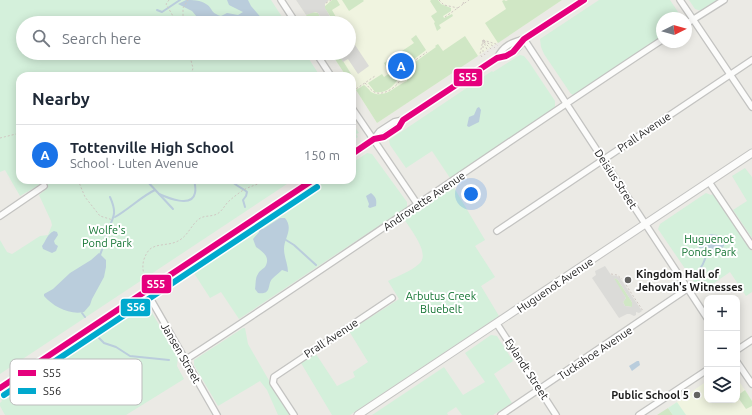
<!DOCTYPE html>
<meta charset="utf-8">
<style>
:root{--surface:#fff;--page:#f2f2f3;--text:#1f2937;--muted:#747a83;--line:#e0e1e3;--accent:#1a73e8}
body{margin:0;font-family:Ubuntu,sans-serif;background:var(--page);color:var(--text)}
.controls{position:absolute;right:12px;bottom:12px;display:grid;overflow:hidden;border-radius:8px;box-shadow:0 2px 10px #0003}
.controls button{width:36px;height:36px;display:grid;place-items:center;padding:0;border:0;border-bottom:1px solid var(--line);background:var(--surface);color:var(--text);font:20px sans-serif}
.compass{position:absolute;left:656px;top:12px;width:36px;height:36px;border-radius:50%;background:var(--surface);box-shadow:0 2px 10px #0003;rotate:85deg}
.you{position:absolute;left:471px;top:194px;width:14px;height:14px;margin:-10px;border:3px solid #fff;border-radius:50%;background:#1a73e8;box-shadow:0 0 0 6px #1a73e833}
.badge{display:grid;place-items:center;width:26px;height:26px;border-radius:50%;background:var(--accent);color:#fff;font-size:13px;font-weight:700}
.pin{position:absolute;translate:-50% -50%;border:2px solid #fff;box-shadow:0 1px 4px #0006}
.list{margin:0;padding:0;list-style:none}
h2{display:flex;justify-content:space-between;align-items:center;height:52px;margin:0;padding:0 16px;font-size:17px}
h2 small{font-size:13px;font-weight:400;color:var(--muted)}
.list li{display:grid;grid-template-columns:26px 1fr auto;gap:12px;align-items:center;box-sizing:border-box;height:60px;padding:0 16px;border-top:1px solid var(--line)}
.list b{display:block;font-size:15px;white-space:nowrap}
.list p{margin:0;font-size:13px;white-space:nowrap;color:var(--muted)}
.list em{font-size:13px;font-style:normal;color:var(--muted)}
.icon{flex:none;width:22px;height:22px;fill:none;stroke:currentColor;stroke-width:2;stroke-linecap:round;stroke-linejoin:round}
.map{position:relative;flex:none;width:752px;height:415px;overflow:hidden}
.search{position:absolute;background:var(--surface);box-shadow:0 2px 10px #0003;left:16px;top:16px;width:340px;height:44px;display:flex;align-items:center;gap:10px;box-sizing:border-box;padding:0 14px;border-radius:22px;color:var(--muted);font-size:15px}
.panel{position:absolute;background:var(--surface);box-shadow:0 2px 10px #0003;left:16px;top:72px;width:340px;height:112px;border-radius:12px}
.map>svg:first-child{display:block}
.education{fill:#f0f4e0}
.grass{fill:#d0e7c5}
.park{fill:#d4f0db}
.parking{fill:#dbdbd8;fill-rule:evenodd}
.water{fill:#bacddc}
.lines{fill:none;stroke-linecap:round;stroke-linejoin:round}
.stream{stroke:#bacddc;stroke-width:2}
.minor-casing{stroke:#c3c3c1;stroke-width:8}
.tertiary-casing{stroke:#c3c3c1;stroke-width:9}
.path{stroke:#d0c8c3;stroke-width:1;stroke-dasharray:2 2;stroke-linecap:butt}
.minor{stroke:#fcfcfb;stroke-width:5.5}
.tertiary{stroke:#fcfcfb;stroke-width:7}
.bus-1-casing{stroke:#fff;stroke-width:9}
.bus-2-casing{stroke:#fff;stroke-width:9}
.bus-1{stroke:#e5007d;stroke-width:6}
.bus-2{stroke:#00a9ce;stroke-width:6}
.poi-dot{fill:#646462;stroke:#fff;stroke-width:1.5}
.labels{text-anchor:middle;stroke-width:4;stroke-linejoin:round;paint-order:stroke}
.street-label{font-size:11px;fill:#1c1c1c;stroke:#fff}
.park-label{font-size:11px;fill:#127331;stroke:#fff}
.poi-label{font-size:11px;font-weight:bold;fill:#1c1c1c;stroke:#fff;text-anchor:start}
.key{fill:#fff;stroke:#bbb;stroke-width:1}
.key-label{font-size:11px;fill:#1c1c1c}
.line-badge{stroke:#fff;stroke-width:1.5}
.badge-label{font-size:11px;text-anchor:middle;font-weight:bold;fill:#fff}
</style>
<div class="map">
<svg width="752" height="415" viewBox="0 0 752 415">
<rect width="100%" height="100%" fill="#ebeae5"/>
<g class="education">
<path d="M296,0h266l-185,123 -25,-39v-8h-6l-15,-23h18v-30h-38z"/>
<path d="M737,378l15,23v14h-79l-5,-7 39,-27v19h30z"/>
</g>
<g class="grass">
<path d="M332,0h5l3,5 -8,5 4,7 -4,2 -8,-12z"/>
<path d="M342,0h21l1,1 -15,10z"/>
<path d="M431,0h7l3,4 10,4v3l-8,5 1,2 8,-4 1,2 -14,9 2,3 -4,3 -3,-8 1,-1 -4,-6 6,-4 -7,-11z"/>
<path d="M504,0l2,1 2,-1h54l-64,43 -13,-20 21,-14 -4,-8z"/>
<path d="M312,12l6,1 6,10h-13l-5,-8z"/>
<path d="M416,35l10,15 -21,16h-5l-7,-9 21,-14 -3,-4z"/>
<path d="M465,36l13,20 -101,67 -21,-33 8,-5c3,2 5,5 7,7 14,8 25,-7 36,-11v-3l-4,-5 1,-3 32,-23 -1,-1 3,-2 5,7z"/>
<path d="M331,53h7l15,24 -1,1v-2h-6z"/>
<path d="M391,59l5,8 2,12c-5,8 -13,15 -23,13l-7,-9 14,-9 2,3 6,-4 -6,-10z"/>
<path d="M615,278l3,2 14,22v5l-7,-1 -2,-4 3,-4 -13,-19z"/>
<path d="M745,390l7,11v5l-6,3 -9,-13z"/>
<path d="M668,408l5,7h-16z"/>
</g>
<g class="park">
<path d="M0,0h271l15,23h-263v30h282l15,23h-300v104h273l-293,194v-134l7,12 5,2 28,-18 8,-1 4,-10 -1,-4 -12,-26 7,-6v-3l-3,-2h-2l-21,12 -15,-26 -5,2z"/>
<path d="M599,0h71l12,18h-20v19l-89,59 -1,-2h-1l-27,-40 -3,-7 -1,-8z"/>
<path d="M689,0h28l-16,11 -6,-2z"/>
<path d="M520,55l4,1 5,6 26,39v8l-105,69 -18,-27 -26,17 -16,-23 -1,-5 103,-69 1,1z"/>
<path d="M352,123l7,10 -3,1 2,3 -6,4z"/>
<path d="M367,153l5,1 35,48v5l-168,112 -18,-27 -11,6 -18,-28 135,-90h25v-17z"/>
<path d="M745,168l7,9v61l-19,-28 14,-9 -15,-25z"/>
<path d="M453,186l32,54 -10,6 20,31 -14,9 18,30 -149,99h-18l-31,-52 15,-9 21,32 18,-9 -2,-5 15,-10 -19,-31 50,-32 -11,-18c10,-5 23,-10 31,-17 12,-10 -8,-34 -15,-45z"/>
<path d="M706,193l5,2 2,-1 39,57v41l-6,4 -16,-24 -29,20 -43,-63 2,-5z"/>
<path d="M143,303l5,3 30,51 -1,9 7,13 -58,36h-121l-5,-9v-3l2,-2 -2,-3z"/>
<path d="M243,328h2l3,16 19,33 24,38h-13l-11,-25 -7,-9 -42,25 -24,-41v-5l3,-2z"/>
<path d="M491,335l6,1 16,25 -19,13 18,29 -19,12h-31l-6,-8 -9,6 1,2h-76l72,-48 19,28 22,-13 -20,-29z"/>
<path d="M677,402l9,13h-13l-5,-7z"/>
</g>
<g class="parking">
<path d="M296,0h33l-4,4v4l6,10 5,-1 4,6h-16l-6,-10 -3,-1 -9,3z"/>
<path d="M349,36l20,30 -11,8 -10,-15 -5,3 -5,-9h11z"/>
<path d="M605,266l6,9 6,1 3,2 22,33 -3,2 -3,-1v3l-2,1 -4,-2h-3l-8,4 -27,-40 4,-3 -1,-4zM614,278l4,2 14,22v5l-7,-1 -2,-4 3,-4z"/>
</g>
<g class="water">
<path d="M186,0c6,0 15,0 20,4 7,4 4,9 15,12l6,-3 11,2 5,-3 -14,-7 -2,-5h21l3,6 13,15 1,2h-63l-10,-12 -14,-7z"/>
<path d="M479,107l2,3 -2,12 -10,5 -2,-1 2,-9 5,-2 3,-7z"/>
<path d="M371,193c5,4 6,7 5,13l-6,2 -2,-1 1,-3 -3,-8z"/>
<path d="M280,218h5c9,11 -1,20 -1,31 0,8 4,15 4,23l-6,-2c-3,3 -7,6 -10,9 -5,6 0,16 -14,14l-3,-4c1,-5 0,-11 3,-15 1,-3 5,-5 7,-7 6,-10 -2,-15 -9,-20l-3,-8 6,-7v-3l1,-1 3,1z"/>
<path d="M54,231l3,1 1,3 -4,6 1,3 3,2 -2,5 -4,2 -9,-4 -1,-3c4,-5 5,-12 12,-15z"/>
<path d="M711,234l7,1v2l6,6v3l-6,6 -8,-4h-11l-1,-3 4,-8z"/>
<path d="M99,253l7,7v7l-2,10 -12,22 -2,6 -6,7c-15,3 -30,-5 -40,-16v-2l9,-5 17,-16 21,-13z"/>
<path d="M637,361h2l1,4 -8,6 -3,-5z"/>
</g>
<g class="lines">
<g class="stream">
<path d="M157,10l5,2 18,-12"/>
<path d="M146,180l27,29"/>
<path d="M231,180c4,6 11,7 16,12l-1,4 -3,4 2,7"/>
<path d="M159,194c9,4 33,14 36,-1 1,-4 0,-9 -1,-13"/>
<path d="M115,217c14,-8 27,-21 40,-27"/>
<path d="M286,240l8,5 22,20"/>
<path d="M100,255c3,-7 4,-12 6,-19 5,-18 13,-19 4,-39"/>
<path d="M691,277c11,-8 15,-16 16,-29"/>
<path d="M82,313l3,4"/>
<path d="M99,338l5,5 12,4 14,9 39,4"/>
</g>
<defs>
<g id="minor">
<path d="M281,0l15,23"/>
<path d="M680,0l72,107"/>
<path d="M686,24l38,-24"/>
<path d="M524,39l183,279"/>
<path d="M316,53l15,23"/>
<path d="M497,58c7,-13 14,-15 27,-19l60,-39"/>
<path d="M352,108l66,97"/>
<path d="M374,139c12,-2 22,-8 29,-19l94,-62c14,-2 20,-7 27,-19"/>
<path d="M352,154l22,-15 6,-8 14,-9 9,-2"/>
<path d="M709,182l43,64"/>
<path d="M0,216l44,-30"/>
<path d="M497,231l255,-171"/>
<path d="M146,291l71,124"/>
<path d="M497,324l59,91"/>
<path d="M737,350l15,-10"/>
<path d="M185,360c160,-104 317,-215 477,-320"/>
<path d="M737,362l15,22"/>
<path d="M0,388l313,-208"/>
<path d="M294,415l-21,-32 1,-6 118,-79"/>
<path d="M501,415l186,-126"/>
<path d="M639,415l68,-45"/>
</g>
<path id="tertiary" d="M358,415l394,-262"/>
</defs>
<use href="#minor" class="minor-casing"/>
<use href="#tertiary" class="tertiary-casing"/>
<g class="path">
<path d="M169,0l-3,4 11,19"/>
<path d="M439,0l5,5 14,3"/>
<path d="M326,3l5,-3"/>
<path d="M463,4l1,-4"/>
<path d="M445,17l24,-17"/>
<path d="M180,23l3,-5v-10l5,-8"/>
<path d="M483,40l13,4 2,2"/>
<path d="M483,40l5,12"/>
<path d="M484,41l9,5 2,2"/>
<path d="M483,42v10l2,3"/>
<path d="M484,42l8,8"/>
<path d="M189,53l4,15 -2,8"/>
<path d="M482,57l-2,-3 3,-14"/>
<path d="M400,71l27,-19"/>
<path d="M365,83c4,4 7,9 12,10 9,2 25,-9 24,-18 -1,-6 -6,-12 -9,-17"/>
<path d="M353,91l22,-15"/>
<path d="M0,138l20,-5"/>
<path d="M78,180l7,17 15,19 13,4"/>
<path d="M49,183l4,-3"/>
<path d="M611,274l6,1 5,4"/>
<path d="M146,279c-5,-10 -4,-20 3,-29 7,-7 20,-4 29,-9 10,-5 13,-16 21,-22 5,-4 12,-2 18,-5 4,-2 7,-7 10,-11 4,-4 8,-7 12,-10 9,-7 19,-8 28,-13"/>
<path d="M626,285l17,26"/>
</g>
<use href="#minor" class="minor"/>
<use href="#tertiary" class="tertiary"/>
<defs>
<g id="bus-1">
<path d="M352,154l22,-15 10,-2 15,-10 4,-7 94,-62 9,-2 7,-4 11,-13 60,-39"/>
<path d="M0,388l313,-208"/>
</g>
<path id="bus-2" d="M4,395l313,-208"/>
</defs>
<use href="#bus-1" class="bus-1-casing"/>
<use href="#bus-2" class="bus-2-casing"/>
<use href="#bus-1" class="bus-1"/>
<use href="#bus-2" class="bus-2"/>
</g>
<g class="poi-dot">
<circle cx="628" cy="280" r="4"/>
<circle cx="697" cy="395" r="4"/>
</g>
<g class="labels">
<g class="street-label">
<text transform="translate(644 132) rotate(-34)" y="4">Prall Avenue</text>
<text transform="translate(616 179) rotate(57)" y="4">Deisius Street</text>
<text transform="translate(424 201) rotate(-34)" y="4">Androvette Avenue</text>
<text transform="translate(555 285) rotate(-34)" y="4">Huguenot Avenue</text>
<text transform="translate(331 338) rotate(-33)" y="4">Prall Avenue</text>
<text transform="translate(181 353) rotate(60)" y="4">Jansen Street</text>
<text transform="translate(595 353) rotate(-34)" y="4">Tuckahoe Avenue</text>
<text transform="translate(527 369) rotate(57)" y="4">Eylandt Street</text>
</g>
<g class="park-label">
<text x="107" y="234">Wolfe's<tspan x="107" dy="13">Pond Park</tspan></text>
<text x="709" y="243">Huguenot<tspan x="709" dy="13">Ponds Park</tspan></text>
<text x="441" y="300">Arbutus Creek<tspan x="441" dy="13">Bluebelt</tspan></text>
</g>
<g class="poi-label">
<text x="636" y="278">Kingdom Hall of<tspan x="636" dy="13">Jehovah's Witnesses</tspan></text>
<text x="689" y="399" text-anchor="end">Public School 5</text>
</g>
</g>
<rect x="10" y="359" width="132" height="46" rx="6" class="key"/>
<rect x="18" y="370" width="18" height="6" fill="#e5007d"/>
<rect x="18" y="388" width="18" height="6" fill="#00a9ce"/>
<g class="key-label">
<text x="43" y="377">S55</text>
<text x="43" y="395">S56</text>
</g>
<g class="line-badge">
<rect x="453" y="68" width="30" height="19" rx="4" fill="#e5007d"/>
<rect x="141" y="274" width="31" height="20" rx="4" fill="#e5007d"/>
<rect x="120" y="298" width="31" height="19" rx="4" fill="#00a9ce"/>
</g>
<g class="badge-label">
<text x="468" y="81">S55</text>
<text x="156" y="288">S55</text>
<text x="136" y="311">S56</text>
</g>
</svg>
<div class="controls">
<button>+</button>
<button>−</button>
<button><svg class="icon" aria-label="layers" viewBox="0 0 24 24"><path d="M12 4l9 5-9 5-9-5zM3 14l9 5 9-5"/></svg></button>
</div>
<svg class="compass" viewBox="-18 -18 36 36"><path d="M0-13l5 13h-10z" fill="#e53935"/><path d="M0 13l5-13h-10z" fill="#747a83"/></svg>
<div class="you"></div>
<div class="pin badge" style="left:401px;top:66px">A</div>
<div class="search"><svg class="icon" aria-label="search" viewBox="0 0 24 24"><circle cx="10" cy="10" r="6"/><path d="M15 15l6 6"/></svg>Search here</div>
<section class="panel">
<h2>Nearby<small></small></h2>
<ul class="list">
<li><span class="badge">A</span><div><b>Tottenville High School</b><p>School · Luten Avenue</p></div><em>150 m</em></li>
</ul>
</section>
</div>
